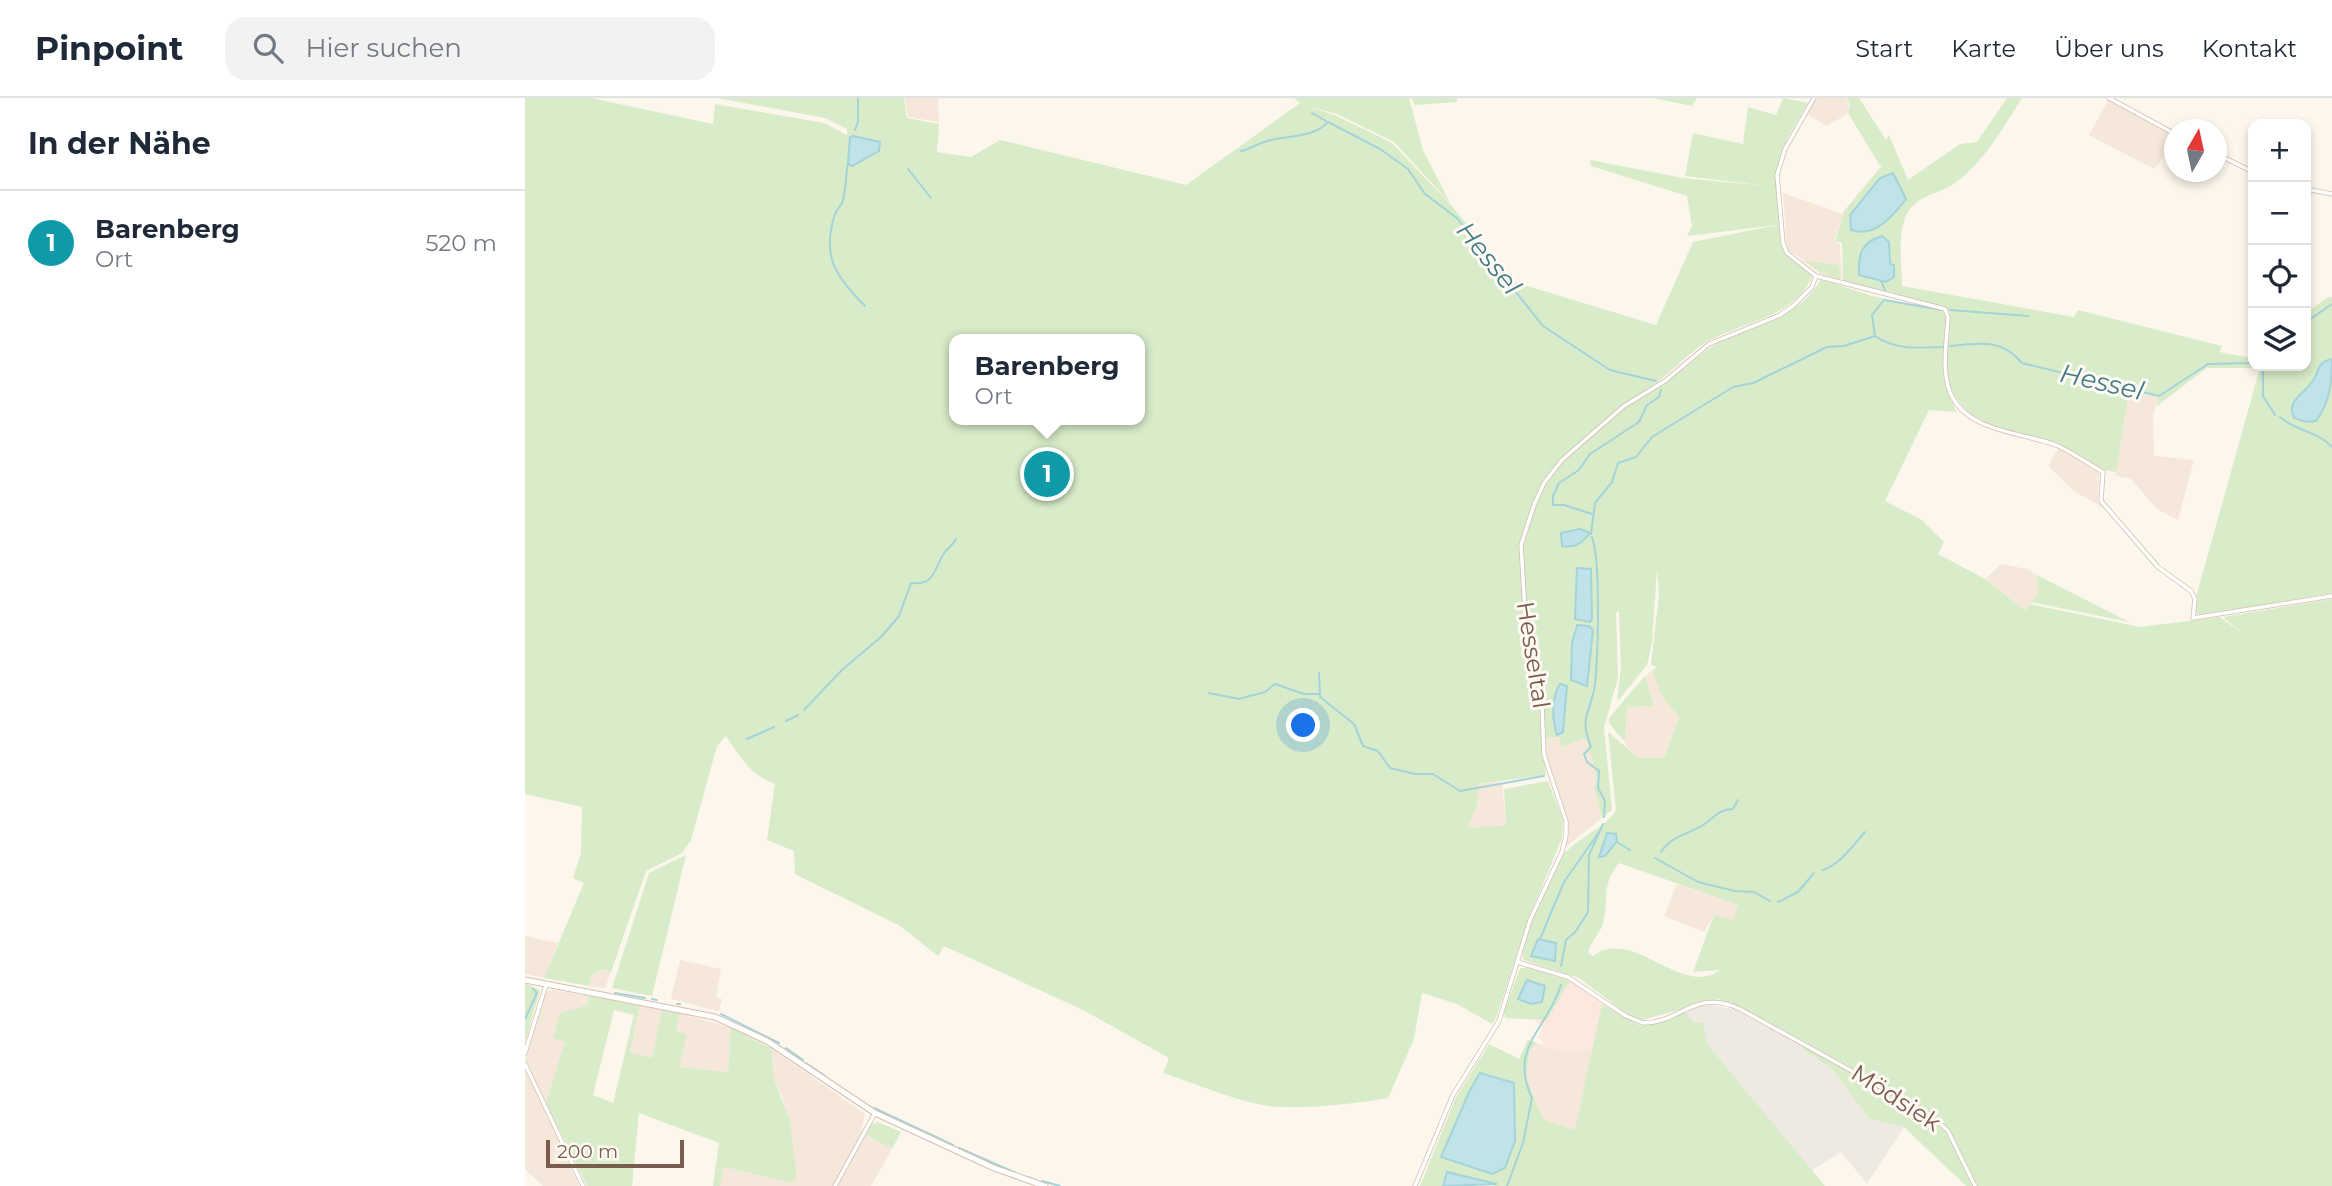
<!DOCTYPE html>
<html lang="de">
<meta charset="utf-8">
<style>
:root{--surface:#fff;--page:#f2f2f3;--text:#1f2937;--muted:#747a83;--line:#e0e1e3;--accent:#e76f51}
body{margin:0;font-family:Montserrat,sans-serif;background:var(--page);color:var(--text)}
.controls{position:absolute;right:21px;top:21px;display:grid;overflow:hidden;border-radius:14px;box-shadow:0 4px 10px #0003}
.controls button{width:63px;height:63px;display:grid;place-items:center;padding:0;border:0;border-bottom:2px solid var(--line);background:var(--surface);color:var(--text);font:35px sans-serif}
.compass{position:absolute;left:1639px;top:21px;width:63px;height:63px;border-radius:50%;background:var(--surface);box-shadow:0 4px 10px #0003;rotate:9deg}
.scale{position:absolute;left:21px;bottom:18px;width:138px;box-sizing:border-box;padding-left:7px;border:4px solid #7a5c4d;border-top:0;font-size:19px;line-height:24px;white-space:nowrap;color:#7a5c4d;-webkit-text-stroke:5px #fffaf3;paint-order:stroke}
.you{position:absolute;left:779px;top:628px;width:24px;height:24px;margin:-18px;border:5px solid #fff;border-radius:50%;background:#1a73e8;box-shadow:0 0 0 10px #1a73e833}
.badge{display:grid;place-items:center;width:46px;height:46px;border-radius:50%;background:var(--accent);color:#fff;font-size:23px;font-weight:700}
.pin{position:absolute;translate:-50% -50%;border:4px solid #fff;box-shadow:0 2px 7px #0006}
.popup{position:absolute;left:424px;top:236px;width:196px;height:91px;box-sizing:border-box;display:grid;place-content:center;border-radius:14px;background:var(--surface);filter:drop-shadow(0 2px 5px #0005);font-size:23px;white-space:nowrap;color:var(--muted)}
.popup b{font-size:26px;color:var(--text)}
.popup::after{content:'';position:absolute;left:50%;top:100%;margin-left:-14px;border:14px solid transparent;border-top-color:var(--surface)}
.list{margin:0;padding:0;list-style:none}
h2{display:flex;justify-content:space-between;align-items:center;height:91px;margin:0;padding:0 28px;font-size:30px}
h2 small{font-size:23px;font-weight:400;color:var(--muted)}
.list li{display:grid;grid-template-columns:46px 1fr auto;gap:21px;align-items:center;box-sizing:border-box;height:105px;padding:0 28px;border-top:2px solid var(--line)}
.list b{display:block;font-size:26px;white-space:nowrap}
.list p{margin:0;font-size:23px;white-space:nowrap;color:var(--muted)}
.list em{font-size:23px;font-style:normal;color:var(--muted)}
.icon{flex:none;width:38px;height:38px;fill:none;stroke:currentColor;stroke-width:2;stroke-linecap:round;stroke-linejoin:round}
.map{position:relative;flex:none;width:1807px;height:1088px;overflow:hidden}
header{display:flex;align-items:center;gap:42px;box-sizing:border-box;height:98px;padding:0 35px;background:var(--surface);border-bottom:2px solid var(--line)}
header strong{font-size:33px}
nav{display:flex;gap:38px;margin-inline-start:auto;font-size:24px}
.search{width:490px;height:63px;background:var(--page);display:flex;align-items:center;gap:18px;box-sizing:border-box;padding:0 24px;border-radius:21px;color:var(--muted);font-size:26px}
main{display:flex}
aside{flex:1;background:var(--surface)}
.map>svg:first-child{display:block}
.residential{fill:#f5e8da}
.commercial{fill:#fde8e0}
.industrial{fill:#efe9e4}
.green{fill:#d8ecc9;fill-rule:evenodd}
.water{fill:#bfe3e8;stroke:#a5d3da;stroke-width:2}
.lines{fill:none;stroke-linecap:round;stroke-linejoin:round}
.stream{stroke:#a5d3da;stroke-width:2}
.street-casing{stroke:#d1beb0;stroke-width:5}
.secondary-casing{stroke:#d6c0b0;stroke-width:7}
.street{stroke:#fff;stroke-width:3.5}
.secondary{stroke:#fff;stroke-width:5}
.labels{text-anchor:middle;stroke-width:6;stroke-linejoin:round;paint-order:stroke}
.street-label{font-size:24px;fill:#7a5c4d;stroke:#fffaf3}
.water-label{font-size:26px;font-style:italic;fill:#437c86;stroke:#fffaf3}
</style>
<header>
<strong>Pinpoint</strong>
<div class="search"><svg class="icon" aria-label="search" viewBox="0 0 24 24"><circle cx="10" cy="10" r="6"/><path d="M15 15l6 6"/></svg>Hier suchen</div>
<nav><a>Start</a><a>Karte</a><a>Über uns</a><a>Kontakt</a></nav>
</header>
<main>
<aside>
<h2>In der Nähe<small></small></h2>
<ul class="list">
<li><span class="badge" style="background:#0f9aa8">1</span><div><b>Barenberg</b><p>Ort</p></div><em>520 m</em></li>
</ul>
</aside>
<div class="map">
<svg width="1807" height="1088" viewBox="0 0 1807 1088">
<rect width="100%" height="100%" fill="#fdf6ec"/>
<g class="residential">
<path d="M380,0h33l1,24 -31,-5z"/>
<path d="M1292,0h29l3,7 -2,9 -20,12 -20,-12z"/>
<path d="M1583,2l66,36v6l-20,27 -65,-34z"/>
<path d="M1258,95l60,21 -9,27 6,4 2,37 -21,-8 -34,-25z"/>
<path d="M1604,293l29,6 -5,19 1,40 40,4 -16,60 -21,-11 -26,-30 -16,-3z"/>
<path d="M1533,350l41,23 -1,30 7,8 -31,-18 -26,-25z"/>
<path d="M1476,466l26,5 10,6 1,18 -12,17 -41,-31z"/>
<path d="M1127,573l9,24 18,21 -15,42h-25l-14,-13 2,-38 27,-1 -9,-30z"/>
<path d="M1035,639l2,10 24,-9 11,40 -3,10 8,30 -36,29 2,-27 -17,-45 -5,-26 -1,-11z"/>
<path d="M977,684l4,43 -38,3 9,-23 2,-21z"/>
<path d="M1152,786l61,21 -5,15 -19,-5 -10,17 -40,-16z"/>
<path d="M0,838l33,7 -14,35 -19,-4z"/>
<path d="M155,862l41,9 -5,28 6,2 -3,12 -48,-12z"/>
<path d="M78,871l8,3 -6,16 -16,-2 2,-9z"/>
<path d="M27,892l37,6 -1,9 -12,6 -30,92 -21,-42 21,-69z"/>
<path d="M115,907l22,5 -10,48 -22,-5z"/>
<path d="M155,915l51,15 -3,44 -50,-5 9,-33 -11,-3z"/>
<path d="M1012,945l23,8 33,-1 -18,81 -30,-11 -4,-5 -15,-38 4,-27z"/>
<path d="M246,950l94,66 -4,19 31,16 -21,37h-151l4,-19 68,16 -9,-84 -9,-20z"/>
<path d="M0,972l18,35 36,81h-36l-18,-17z"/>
</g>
<path class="commercial" d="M1045,883l32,23 -9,46 -33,1 -17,-3v-7l-5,-3 5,-13 -7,-2 2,-3h9z"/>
<path class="industrial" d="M1179,906l29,5 70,36 -1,4 30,20 37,50 35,8 -37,57 -26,-32 -30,19 -103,-126 -5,-22h-10l-8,-12z"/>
<g class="green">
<path d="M0,0h66l122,26 2,-20 109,19 23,12v-6l-22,-11 -108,-20h187l3,20 32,6 -2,28 34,5 29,-17 186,45 114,-82 -6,-5h115l14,52 27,53 -56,-61 -57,-28 -27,-7 27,9 55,27 58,61 67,79 139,42 37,-83 84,-17 -90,11 5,-10 -5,-30 -96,-30 -1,-6 93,18 85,8 -83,-10 8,-43 54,12 -4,-2 5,-36 28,8 7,-17 25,5 -21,36 -12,36 7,73 30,28c-16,41 -70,46 -104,65 -20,12 -37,32 -56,45l-3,8c23,-14 42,-33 64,-48 37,-24 84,-24 108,-67l51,17 70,15 4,6v25h3l1,-30 -4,-4 -103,-25 -1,-40 -7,-2 9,-30 40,-48 -4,3 -32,-53 2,-8 -3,-7h12l27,42 3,-5 19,45 52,-36 17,-2 30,-44h15c-19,30 -38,64 -67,85 -12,9 -27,10 -39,20 -22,17 -14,59 -14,83l172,31 4,-7 144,36 -3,6 34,6v8h53v-53l22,-16h4v296l-132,23 -5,-5 1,-14 64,-229h-53l-50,38 1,-9 -29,-6 -13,81 -12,-2 -55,-29 -61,-17 -21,-12 -13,-17 -4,3 7,14 -28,-2 -44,91 37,19 22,22 -6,12 47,25 40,31 5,-6 110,23 80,-10 22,16 -19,-16 109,-18v587h-366l-62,-59 -35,-8 -37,-50 -30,-20 2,-7 -39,-22 -47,-21 -76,21 -15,-6 -48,-36 -56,-18c-5,-15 29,-91 40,-105 13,-16 45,-29 53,-45l-8,-78 31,26h25l15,-41 -18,-22 -9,-24 5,-4 -6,-2 8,-71 -2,-25 -5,73 -5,23 -30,37 4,-36 -2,-55 -3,2 2,65 -14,49 8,83 -10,8 -8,-30 3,-10 -11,-40 -25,9 -1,-10 -15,1 1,-7h-5l5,44 -67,9 -2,21 -9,23 38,-3 -2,-36 44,-8 15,39 -1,18 -34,82 -32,98 -4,6 -35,-20 -35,-11 -8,46 -26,59c-35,6 -71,10 -107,9 -32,0 -86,-24 -118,-34l6,-15 -86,-48 -139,-64 -6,10 -38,-30 -105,-52 -1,-23 -27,-11 8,-56c-26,-10 -34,-26 -49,-48l-9,10 -26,94 -9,13 -36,18 -35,101 -8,-3 -12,7 -2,10 -45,-8 40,-95 -11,-5 8,-25 1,-46 -57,-13zM1364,144l1,22 -29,-9 1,-7zM429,241h186v81h-186zM1053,470l13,1 -1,53 -14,-2zM1050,528l18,4 -6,56 -16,-26zM1094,765l119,42 -5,15 -19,-5 -21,57 27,-2c-39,29 -86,-44 -127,-14l-5,-3c2,-12 12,-18 15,-30 7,-26 -3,-36 16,-60zM1015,841l17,7 -3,16 -23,-7z"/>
<path d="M886,0h46v4l-42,3z"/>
<path d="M1128,0h44l-5,8z"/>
<path d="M1280,163l34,4 1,14 -19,-6z"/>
<path d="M1512,477l92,47 -98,-20 7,-9z"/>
<path d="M1120,578l9,30 -27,1 -2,35 -16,-19v-5z"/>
<path d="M161,757l-34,141 -40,-8 37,-115z"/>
<path d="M995,870h10l40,13 -23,39 -42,-2 -1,-6z"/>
<path d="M0,885l15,7 -15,53z"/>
<path d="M64,898l51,9 -10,47 22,6 10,-48 18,3 -4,18 11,3 -8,33 49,5 3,-44 40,20 3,31 16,43 7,55 -5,6 -68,-16 -4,19h-7l6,-43 -80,-30 -7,73h-45l-41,-83 19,-61 -12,-4 7,-25 28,-8zM89,912l20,5 -21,88 -20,-8z"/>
<path d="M1077,906l39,22 44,-15 8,11 10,1 5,22 117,141h-329l-49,-14 -4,14h-23l36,-89 33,-53 30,15 9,-19 9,3 -7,7 -4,27 15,38 4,5 30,10z"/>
<path d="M353,1024l23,10 -9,17 -26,-14 6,-11z"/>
</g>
<g class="water">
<path d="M328,38l27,6 -1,9 -27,15 -4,-2 2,-27z"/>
<path d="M1368,75l13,26c-13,17 -31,39 -55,31l-1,-15 30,-37z"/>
<path d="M1357,138l7,6 1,22 4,1v12l-8,5 -27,-7c-1,-20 2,-33 23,-39z"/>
<path d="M1807,261c0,24 -2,43 -16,62l-10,1 -12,-4c-9,-19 13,-25 20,-39 6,-11 3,-16 18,-20z"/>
<path d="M1055,431l10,4c-8,10 -14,15 -28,13l-1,-13z"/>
<path d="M1052,470l14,1 1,50 -2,3 -15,-3z"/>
<path d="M1052,527l12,1 4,4 -6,56 -16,-6 1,-37z"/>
<path d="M1035,586l7,2 -4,46 -6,3c-5,-15 -6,-37 3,-51z"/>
<path d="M1082,735l9,1 1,7 -12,15 -6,1z"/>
<path d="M1013,841l18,4 -1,18 -24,-5z"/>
<path d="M1002,882l18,6 -3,16 -11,2 -13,-5z"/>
<path d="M955,975l34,10 1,58 -10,27 -13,6 -51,-17 29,-67z"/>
<path d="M922,1074l50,12 -54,2z"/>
</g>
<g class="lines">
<g class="stream">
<path d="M787,15l14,8"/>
<path d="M330,32l3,-8v-24"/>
<path d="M716,53c10,-2 19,-9 30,-11 20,-5 42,-2 57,-18l52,27 28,20 17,25 32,24 86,108 67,44 46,11"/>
<path d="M323,64c-2,12 -2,26 -5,38 -1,6 -6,8 -8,14 -14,43 1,62 30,92"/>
<path d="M383,71l23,29"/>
<path d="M1356,183l4,9"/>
<path d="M1425,212l78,6"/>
<path d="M1781,224l26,-18"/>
<path d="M1350,238l-3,-21 12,-15 58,10"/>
<path d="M1425,248c30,-3 51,-8 72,17l137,33 49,-32 45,-1"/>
<path d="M1738,268v30l12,19"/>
<path d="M1755,319c15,14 38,14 52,30"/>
<path d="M1067,416l-28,-9h-11v-9l6,-13 20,-13 11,-16 49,-32 8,-17 12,-8 2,-7"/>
<path d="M1066,436l4,-31 17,-21 6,-19 18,-6 16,-20 81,-50 20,-4 74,-36 17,-1 31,-10c20,14 44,12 68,11"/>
<path d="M1067,439c9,26 6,117 3,147 -3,28 -17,31 -4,63l-7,7 3,8 12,9 -1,17 7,13 -1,16"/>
<path d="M794,575l1,24 34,27 9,22 15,5 12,17 25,6h18l27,17 84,-15"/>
<path d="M684,595l30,6 26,-7 10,-8 29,10h15"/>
<path d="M279,612l38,-40 40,-34 17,-20 12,-33c26,3 23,-17 34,-31 4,-5 8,-7 11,-13"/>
<path d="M261,623l12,-6"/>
<path d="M222,641l27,-12"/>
<path d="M1092,744l13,8"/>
<path d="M1136,754c10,-16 28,-18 42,-27 11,-7 16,-16 30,-16l5,-9"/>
<path d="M1130,760l43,24 37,9 19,1 16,9"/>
<path d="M1297,772c17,-4 32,-26 43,-38"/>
<path d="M1253,804l20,-10 16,-19"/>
<path d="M1015,841l24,-57 35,-50"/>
<path d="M1036,868l5,-26 10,-9 12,-19 1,-57 14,-31"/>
<path d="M90,895l30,5"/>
<path d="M127,901l5,1"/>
<path d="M152,906h3"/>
<path d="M196,916l58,29"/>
<path d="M0,921l12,-26 -4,-4"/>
<path d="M261,950l17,12"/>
<path d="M281,965l19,13"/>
<path d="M349,1010l79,37"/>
<path d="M434,1050l57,25"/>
<path d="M503,1079l7,3"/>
<path d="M517,1083l18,5"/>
<path d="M982,1088l16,-43 9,-45c-24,-51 15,-68 29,-113"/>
</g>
<defs>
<g id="street">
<path d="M1289,0l-29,51 -8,26 6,68 4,10 29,23 129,33 3,8c-1,23 -7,53 2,75 16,40 71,40 106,53 16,7 31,18 47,27l-2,29 57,66 33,24 4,8 -2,19 139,-22"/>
<path d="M1584,0l66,36"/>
<path d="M1692,56l36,18"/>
<path d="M1781,91l26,5"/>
<path d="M992,864l51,15 58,39 17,7c38,0 51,-35 97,-14l191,106 17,16 27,55"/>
<path d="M0,955l21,-68"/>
<path d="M0,966l58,122"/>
<path d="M310,1088l40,-73"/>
<path d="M890,1088l38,-91 46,-74 31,-101 32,-68 4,-17v-14l-22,-66 -3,-74 -16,-70 -4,-66 13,-40 10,-22 18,-23 62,-54 41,-25 44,-37 71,-29 13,-9 19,-19 4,-11"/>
</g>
<path id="secondary" d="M0,882l190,37 52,24 108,72 119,55 51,18"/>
</defs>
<use href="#street" class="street-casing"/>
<use href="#secondary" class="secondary-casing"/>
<use href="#street" class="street"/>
<use href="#secondary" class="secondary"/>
</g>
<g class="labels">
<g class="street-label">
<text transform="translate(1008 557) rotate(81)" y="8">Hesseltal</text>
<text transform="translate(1371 1000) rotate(33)" y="8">Mödsiek</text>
</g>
<g class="water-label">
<text transform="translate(964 160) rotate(51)" y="9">Hessel</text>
<text transform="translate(1577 284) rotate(13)" y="9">Hessel</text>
</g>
</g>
</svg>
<div class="controls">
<button>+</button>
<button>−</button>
<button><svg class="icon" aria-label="locate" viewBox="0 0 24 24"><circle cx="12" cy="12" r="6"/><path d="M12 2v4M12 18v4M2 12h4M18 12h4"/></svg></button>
<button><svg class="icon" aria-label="layers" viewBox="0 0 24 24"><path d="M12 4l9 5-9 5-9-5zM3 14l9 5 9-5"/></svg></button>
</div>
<svg class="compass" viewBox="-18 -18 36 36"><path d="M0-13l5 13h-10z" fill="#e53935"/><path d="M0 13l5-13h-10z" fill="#747a83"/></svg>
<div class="scale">200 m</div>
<div class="you"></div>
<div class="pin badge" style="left:522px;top:376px;background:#0f9aa8">1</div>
<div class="popup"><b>Barenberg</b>Ort</div>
</div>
</main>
